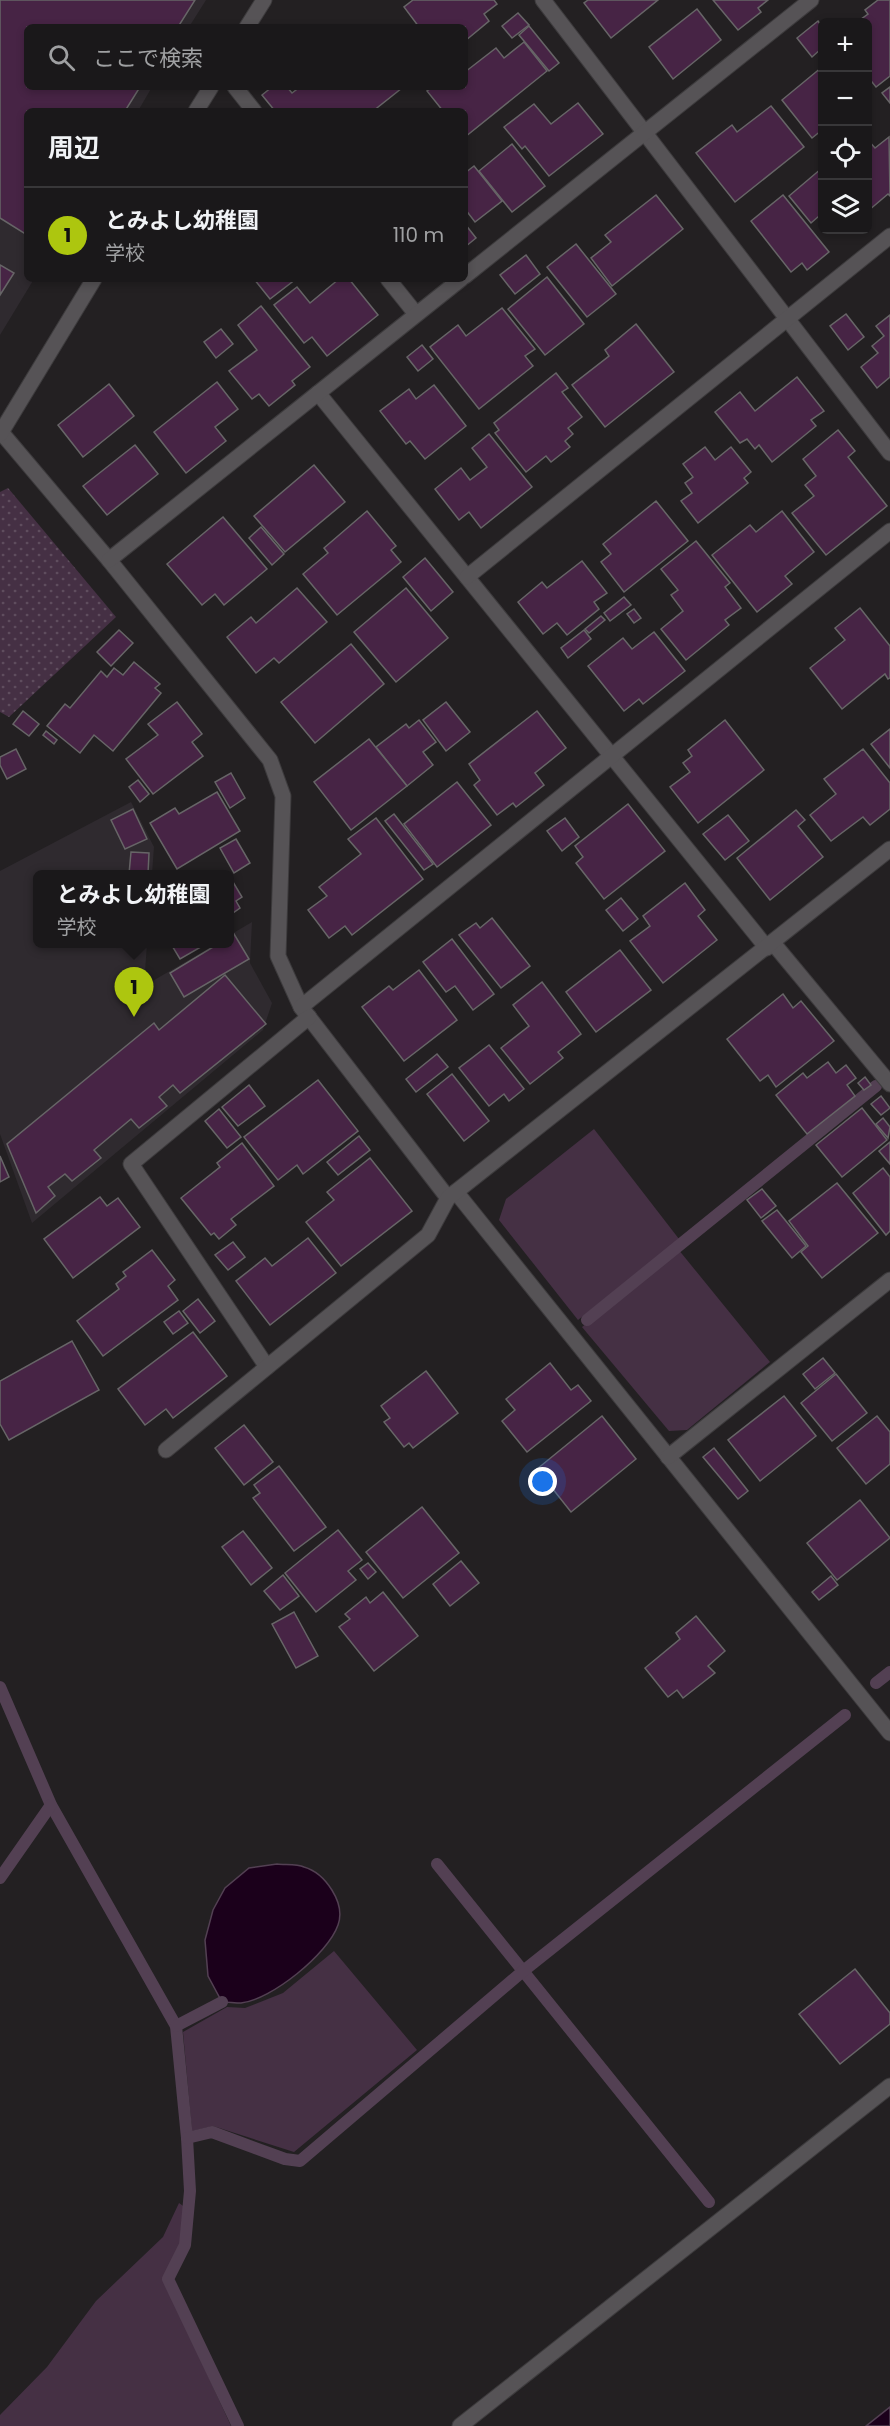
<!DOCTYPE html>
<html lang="ja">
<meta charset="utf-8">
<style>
:root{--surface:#1a181a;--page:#272527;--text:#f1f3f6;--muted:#9fa0a2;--line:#383739;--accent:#adc60f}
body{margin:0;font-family:Poppins,"Noto Sans JP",sans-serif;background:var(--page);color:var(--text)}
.controls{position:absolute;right:18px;top:18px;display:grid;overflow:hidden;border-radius:9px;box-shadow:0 3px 9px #0003}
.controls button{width:54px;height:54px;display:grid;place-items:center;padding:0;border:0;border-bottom:2px solid var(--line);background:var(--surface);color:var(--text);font:30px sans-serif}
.you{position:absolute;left:543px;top:1482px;width:21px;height:21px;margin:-15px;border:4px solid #fff;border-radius:50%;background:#1a73e8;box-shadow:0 0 0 9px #1a73e833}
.badge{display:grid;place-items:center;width:39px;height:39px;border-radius:50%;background:var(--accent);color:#111;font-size:20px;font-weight:700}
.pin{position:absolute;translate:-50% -50px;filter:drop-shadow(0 2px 3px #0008)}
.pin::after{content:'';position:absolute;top:32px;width:21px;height:18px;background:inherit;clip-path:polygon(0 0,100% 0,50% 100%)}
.popup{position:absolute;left:33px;top:870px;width:201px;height:78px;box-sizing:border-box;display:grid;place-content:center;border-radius:9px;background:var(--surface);filter:drop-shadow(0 2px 4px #0005);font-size:20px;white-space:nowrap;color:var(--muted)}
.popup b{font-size:22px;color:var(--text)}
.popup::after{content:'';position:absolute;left:50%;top:100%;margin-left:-12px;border:12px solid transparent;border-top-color:var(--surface)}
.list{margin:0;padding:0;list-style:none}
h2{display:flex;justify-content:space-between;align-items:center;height:78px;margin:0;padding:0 24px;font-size:26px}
h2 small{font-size:20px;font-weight:400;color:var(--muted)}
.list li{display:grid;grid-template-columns:39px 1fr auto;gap:18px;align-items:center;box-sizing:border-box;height:96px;padding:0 24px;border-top:2px solid var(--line)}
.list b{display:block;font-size:22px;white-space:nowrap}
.list p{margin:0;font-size:20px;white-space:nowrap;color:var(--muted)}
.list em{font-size:20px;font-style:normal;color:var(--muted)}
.icon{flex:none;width:33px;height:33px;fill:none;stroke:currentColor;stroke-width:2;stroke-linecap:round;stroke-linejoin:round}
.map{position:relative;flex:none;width:890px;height:2426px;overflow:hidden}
.search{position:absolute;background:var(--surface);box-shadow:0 3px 9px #0003;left:24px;top:24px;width:444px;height:66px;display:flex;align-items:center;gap:15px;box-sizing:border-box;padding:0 21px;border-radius:9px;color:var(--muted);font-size:22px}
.panel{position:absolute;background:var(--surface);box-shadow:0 3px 9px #0003;left:24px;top:108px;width:444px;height:174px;border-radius:9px}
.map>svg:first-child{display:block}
.built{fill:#2f2a2f}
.green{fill:#453044}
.park{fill:url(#park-dots)}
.water{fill:#1b001b;stroke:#534053;stroke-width:1.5}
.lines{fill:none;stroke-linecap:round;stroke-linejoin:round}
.stream{stroke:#534053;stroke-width:12}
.building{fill:#472445;stroke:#676567;stroke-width:1.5}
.minor-casing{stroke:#3d3b3d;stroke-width:17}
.tertiary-casing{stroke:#3d3b3d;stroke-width:17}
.minor{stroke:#565356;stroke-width:15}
.tertiary{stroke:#565356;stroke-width:15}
</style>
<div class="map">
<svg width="890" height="2426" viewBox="0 0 890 2426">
<defs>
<pattern id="park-dots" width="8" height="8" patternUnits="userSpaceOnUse" patternTransform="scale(1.5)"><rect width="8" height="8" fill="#453044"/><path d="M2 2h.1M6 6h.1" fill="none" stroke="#5f4d5e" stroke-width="1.8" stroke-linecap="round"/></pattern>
</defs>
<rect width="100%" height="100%" fill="#232022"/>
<g class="built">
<path d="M0,0h206l-17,27h-162v60h125l-14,24h-111v168h7l-34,56z"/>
<path d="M131,802l23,45 -2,27h-114v70h109l-3,42 72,-42h14v-9l22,-13 -2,41 22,40 -9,27 -231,193 -32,-89v-263z"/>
</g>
<g class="green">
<path d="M594,1129l85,110 -101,81 -79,-100 7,-21z"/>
<path d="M678,1249l92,113 -83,68 -18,1 -87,-104z"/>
<path d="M334,1951l83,99 -123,102 -81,-26 -21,5 -9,-99 44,-25 18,1 38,-15z"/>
<path d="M179,2203l7,5 -3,36 -19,36 67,146h-231v-11l47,-48 49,-66 67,-64z"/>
</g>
<path class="park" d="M8,488l108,129 -107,100 -9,-5v-220z"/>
<g class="water">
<path d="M277,1864c8,1 20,0 27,3 21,6 42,36 34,58 -10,29 -67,75 -97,78 -6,0 -13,-1 -19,-1l-14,-26 -3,-36 8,-30 12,-22 24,-20z"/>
<path d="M890,2407v19h-24z"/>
</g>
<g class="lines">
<g class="stream">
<path d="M587,1320l289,-234"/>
<path d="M876,1683l14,-11"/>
<path d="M0,1687l51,118 125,221 11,112 3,53 -5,54 -17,34 70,147"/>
<path d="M437,1864l272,338"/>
<path d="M0,1878l51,-73"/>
<path d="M176,2026l46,-24"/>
<path d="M187,2138l25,-6 73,27 15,2 222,-189 323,-257"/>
</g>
</g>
<g class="building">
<path d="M0,0h195l-17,27h-151v60h113l-15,24h-98v124l-27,-17z"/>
<path d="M413,0h81l3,4 -13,10 5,7 -24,20v-14h-46l-15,-20z"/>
<path d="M588,0h70l-47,38 -27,-35z"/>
<path d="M713,0h55l-10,8 3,4 -23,18z"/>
<path d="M878,0h12v76l-14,11 -8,-10v-55h-11l11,-8 -3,-4z"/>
<path d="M697,9l24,31 -48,39 -24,-32z"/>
<path d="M518,13l11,12 -17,13 -10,-12z"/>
<path d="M818,21l4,6v21l-10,9 -15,-19z"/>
<path d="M529,26l30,37 -10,8 -30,-36z"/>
<path d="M524,42l23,29 -82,66v-26h-22l-16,-20 6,-4h32v-15l31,-24 8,10z"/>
<path d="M822,67v63l-10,8 -30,-38z"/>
<path d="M272,87h15l5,6 8,-6 102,1 -29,23h-98l-13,-16z"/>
<path d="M890,87v16l-8,-10z"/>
<path d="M578,103l25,31 -54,42 -24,-30 -3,3 -18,-22 30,-23 17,20z"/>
<path d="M771,106l33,41 -69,55 -39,-49 36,-28 5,7z"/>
<path d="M889,137l1,59 -2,-2 -20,17v-71l7,8z"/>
<path d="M512,144l33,42 -33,26 -33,-41z"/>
<path d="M474,166l28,35 -27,21 -10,-13v-36z"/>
<path d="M822,168v52l-3,-4 -8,7 -22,-27z"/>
<path d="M656,195l27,34 -71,57 -21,-28 20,-16 -6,-7z"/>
<path d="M783,195l46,57 -22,18 -5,-7 -11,9 -40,-51z"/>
<path d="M465,224l11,14 -11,9z"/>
<path d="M576,244l40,50 -29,23 -40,-50z"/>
<path d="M526,255l14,19 -25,20 -15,-19z"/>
<path d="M0,265l14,8 -14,22z"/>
<path d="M547,277l37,47 -39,31 -37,-46z"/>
<path d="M254,279h42l-26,20z"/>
<path d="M339,279h10l29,36 -51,41 -15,-19 -8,6 -30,-38 23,-18 13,16z"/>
<path d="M261,306l49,61 -18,14 3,4 -26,21 -10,-12 -7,5 -23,-28 28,-21 -19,-25z"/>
<path d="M502,308l33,41 -10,7 8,10 -54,43 -49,-62 28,-22 8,11z"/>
<path d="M846,314l18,23 -16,13 -18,-24z"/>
<path d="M890,315v62l-13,11 -16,-21 17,-14 -6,-7 12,-10 -8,-10z"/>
<path d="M636,324l38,48 -69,55 -33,-42 37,-29 -4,-6z"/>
<path d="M221,329l12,15 -17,14 -12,-16z"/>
<path d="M422,345l11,14 -15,12 -11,-14z"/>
<path d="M556,373l12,15 -6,4 20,25 -14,11 5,6 -8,7 5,6 -19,15 -5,-6 -20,16 -31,-39 4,-3 -5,-7z"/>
<path d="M797,377l27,34 -13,9 5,6 -44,36 -13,-17 -4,4 -8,-10 -7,4 -25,-31 25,-20 15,19z"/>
<path d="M217,382l21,27 -23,18 11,14 -40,32 -32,-41z"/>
<path d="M109,384l25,32 -51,41 -25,-32z"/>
<path d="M434,385l32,41 -41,33 -15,-18 -4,3 -26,-33 29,-22 7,10z"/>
<path d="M838,430l17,21 -7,6 39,49 -61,49 -34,-42 22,-17 -9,-11 11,-9 -13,-17z"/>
<path d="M489,434l43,53 -51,41 -12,-16 -10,8 -24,-31 26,-21 9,12 17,-13 -15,-19z"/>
<path d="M135,445l23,29 -51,41 -24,-29z"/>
<path d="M705,447l10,13 16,-13 20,25 -7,6 4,5 -50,40 -17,-22 11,-8 -7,-10 8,-6 -10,-13z"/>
<path d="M314,465l31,37 -60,50 -31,-36z"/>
<path d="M656,501l32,40 -64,51 -23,-30 10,-8 -8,-10z"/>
<path d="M367,511l29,35 -5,4 10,12 -64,53 -34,-41 25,-21 -4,-5z"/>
<path d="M782,511l32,41 -29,24 7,8 -35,28 -45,-57 38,-30 6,7z"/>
<path d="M223,517l44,52 -43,36 -9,-11 -13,11 -35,-41z"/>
<path d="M261,527l23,27 -12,11 -23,-27z"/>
<path d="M696,541l34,42 -5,4 16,21 -16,12 4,5 -43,35 -25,-31 22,-18 -12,-16 7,-5 -17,-21z"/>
<path d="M425,558l28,34 -22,19 -28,-34z"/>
<path d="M582,561l25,32 -13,9 5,7 -32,26 -10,-12 -14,11 -25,-32 24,-20 5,6z"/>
<path d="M297,588l30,34 -48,41 -5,-5 -18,15 -29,-36 24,-20 5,6z"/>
<path d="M406,588l42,50 -52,44 -42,-50z"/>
<path d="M624,597l7,8 -21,16 -6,-8z"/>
<path d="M860,608l30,38v32l-2,1 -3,-5 -43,35 -32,-41 35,-28 -10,-12z"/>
<path d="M634,609l7,9 -7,5 -7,-9z"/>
<path d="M601,616l4,4 -16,13 -4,-4z"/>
<path d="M119,630l14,13 -22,23 -14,-14z"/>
<path d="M584,630l7,9 -23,19 -7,-10z"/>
<path d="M654,632l31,39 -42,33 -4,-5 -15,12 -36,-45 35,-28 9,11z"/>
<path d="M351,644l33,40 -69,59 -34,-41z"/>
<path d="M134,662l26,22 -5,4 6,5 -48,58 -19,-16 -14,18 -33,-27 18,-22 5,4 31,-37 6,6 7,-9 9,7z"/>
<path d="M177,702l25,32 -10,8 11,14 -50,38 -27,-35 32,-24 -10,-11z"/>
<path d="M446,702l24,30 -24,19 -23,-31z"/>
<path d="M23,711l16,13 -10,12 -16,-12z"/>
<path d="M537,711l29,37 -31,25 9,12 -28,22 -3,-4 -16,12 -23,-30 6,-5 -11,-16z"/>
<path d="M419,720l17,22 -13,10 10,13 -26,21 -31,-39 30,-23 3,4z"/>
<path d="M725,720l39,50 -66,53 -28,-36 20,-15 -7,-9 9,-7 -4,-6z"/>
<path d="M890,729v39l-19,-24z"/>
<path d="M46,731l11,9 -3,4 -11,-9z"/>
<path d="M369,739l38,47 -56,44 -37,-48z"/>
<path d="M16,749l10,20 -19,10 -7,-14v-8z"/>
<path d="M863,749l27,34v26l-20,16 -7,-8 -32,24 -21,-26 26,-21 -12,-15z"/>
<path d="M231,773l14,25 -15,10 -15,-26z"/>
<path d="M138,780l11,14 -9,8 -11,-15z"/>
<path d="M457,782l34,43 -54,42 -33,-43z"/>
<path d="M217,792l23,39 -63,38 -27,-46 25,-15 4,6z"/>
<path d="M628,804l37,47 -61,48 -28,-36 7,-6 -8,-11z"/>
<path d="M133,809l14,30 -22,10 -14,-29z"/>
<path d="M796,810l9,10 -7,6 25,31 -53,43 -33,-42z"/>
<path d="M394,814l39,50 -9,6 -39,-49z"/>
<path d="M728,815l21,26 -24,19 -22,-26z"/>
<path d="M376,818l47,61 -71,56 -7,-9 -16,12 -21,-28 19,-14 -8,-9 42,-33 -13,-15z"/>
<path d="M565,818l14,19 -17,14 -15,-20z"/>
<path d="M236,839l14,24 -16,10 -14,-25z"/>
<path d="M131,852l18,1 -1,21h-19z"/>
<path d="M230,877l12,20 -6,4 4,7 -10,7z"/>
<path d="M685,883l20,27 -7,6 19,24 -54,43 -33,-42 20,-15 -7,-10z"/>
<path d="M621,898l17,21 -15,12 -17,-21z"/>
<path d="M492,918l38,48 -29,22 -42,-53 17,-12 4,5z"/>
<path d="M234,934l15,25 -65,38 -14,-24 48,-29h12v-8z"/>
<path d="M452,939l42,55 -21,16 -18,-24 -9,6 -23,-30z"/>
<path d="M171,944h35l-26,15z"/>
<path d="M620,950l31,40 -55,42 -30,-40z"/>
<path d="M419,970l38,50 -53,41 -42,-54 27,-21 4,4z"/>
<path d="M225,975l41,49 -86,69 -7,-8 -14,12 8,9 -28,22 -8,-9 -37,31 7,8 -29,23 -7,-7 -17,13 7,9 -19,17 -29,-69 147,-121 5,7z"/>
<path d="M542,982l39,52 -23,18 5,6 -33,26 -29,-36 28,-22 -16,-21z"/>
<path d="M783,994l10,14 8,-7 33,40 -58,46 -8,-12 -8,6 -33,-42z"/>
<path d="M489,1045l35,44 -15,12 -5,-7 -15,12 -30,-38z"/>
<path d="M437,1054l11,13 -32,25 -10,-13z"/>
<path d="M828,1062l8,11 10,-8 10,13 -9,7 8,11 -48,38 -31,-39 27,-22 4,5z"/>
<path d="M452,1074l37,47 -25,20 -37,-47z"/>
<path d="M865,1077l6,8 -7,5 -6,-7z"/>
<path d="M318,1080l40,51 -55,43 -6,-9 -19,15 -34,-43z"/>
<path d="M249,1085l16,21 -27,20 -16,-19z"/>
<path d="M881,1096l9,12 -9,7 -10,-11z"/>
<path d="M862,1108l25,32 -45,37 -26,-32z"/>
<path d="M219,1109l22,28 -14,11 -22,-27z"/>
<path d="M883,1118l7,9 -2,11 -12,-14z"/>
<path d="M359,1136l11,14 -32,25 -11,-13z"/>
<path d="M890,1142v22l-11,-13z"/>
<path d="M242,1143l32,43 -43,33 5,6 -17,14 -5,-6 -3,2 -30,-37 39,-31 -3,-4z"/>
<path d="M0,1156l9,21 -9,5z"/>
<path d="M370,1158l42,53 -71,55 -35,-44 28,-22 -7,-8z"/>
<path d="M883,1168l7,9v54l-4,4 -33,-42z"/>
<path d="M837,1183l41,50 -56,45 -21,-26 7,-6 -19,-25z"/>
<path d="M762,1189l14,17 -15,12 -14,-18z"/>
<path d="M100,1197l7,9 11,-8 22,29 -67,51 -29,-39z"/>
<path d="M777,1210l29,36 -14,12 -30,-37z"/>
<path d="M308,1238l28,35 -66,52 -34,-44 29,-23 7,8z"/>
<path d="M233,1242l12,15 -17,13 -13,-15z"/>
<path d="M152,1250l23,30 -7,6 10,14 -75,56 -26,-35 42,-32 -3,-5 10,-8 -3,-4z"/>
<path d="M198,1299l17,22 -15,12 -17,-22z"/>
<path d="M179,1311l9,12 -15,11 -9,-12z"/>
<path d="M193,1332l34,44 -54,42 -7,-9 -21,16 -27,-36z"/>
<path d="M72,1341l27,49 -90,50 -9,-16v-43z"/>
<path d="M823,1358l12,15 -20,16 -12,-15z"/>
<path d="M550,1363l21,27 7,-5 13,16 -64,51 -25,-31 13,-11 -9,-11z"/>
<path d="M426,1371l32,42 -45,35 -4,-5 -5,4 -20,-25 6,-4 -9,-12z"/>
<path d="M836,1374l31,39 -35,28 -31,-38z"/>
<path d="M784,1396l32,40 -56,45 -32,-41z"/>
<path d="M602,1416l34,43 -65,53 -34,-43z"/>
<path d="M877,1416l13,16v32l-24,20 -29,-36z"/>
<path d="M244,1425l29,37 -29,23 -29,-37z"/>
<path d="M714,1448l34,43 -10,8 -35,-42z"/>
<path d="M279,1466l47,61 -32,24 -41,-53 7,-5 -6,-8z"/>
<path d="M860,1500l30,38 -53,42 -30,-37z"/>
<path d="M422,1507l37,46 -56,45 -37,-46z"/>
<path d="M338,1530l24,30 -14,11 8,9 -40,32 -31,-39z"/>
<path d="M243,1531l29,37 -21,17 -29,-38z"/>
<path d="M461,1561l18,22 -29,23 -17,-22z"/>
<path d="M368,1563l8,9 -8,7 -8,-10z"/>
<path d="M283,1575l16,21 -19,14 -16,-19z"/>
<path d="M831,1576l7,9 -19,15 -7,-8z"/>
<path d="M383,1592l35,44 -44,35 -35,-44 11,-8 -5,-5 21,-17 4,6z"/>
<path d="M294,1612l24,44 -22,12 -24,-44z"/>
<path d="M696,1616l29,35 -17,15 7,7 -32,25 -6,-8 -9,7 -23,-29 35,-29 -4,-6z"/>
<path d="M855,1969l35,44v11l-50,40 -41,-50z"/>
</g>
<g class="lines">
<defs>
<g id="minor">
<path d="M543,0l347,453"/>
<path d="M235,87l19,24"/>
<path d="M465,276l346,-276"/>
<path d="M388,279l28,35"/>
<path d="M318,393l449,555"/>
<path d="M1,432l108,128 161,200 13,36 -5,160 23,51 147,191"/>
<path d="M109,560l352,-281"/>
<path d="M467,577l423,-341"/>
<path d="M773,943l117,141"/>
<path d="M301,1007l589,-476"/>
<path d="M456,1192l434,541"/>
<path d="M267,1367l-136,-203 178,-147"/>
<path d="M166,1450l262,-215 20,-37 442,-349"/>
<path d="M668,1457l222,-177"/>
<path d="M460,2426l430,-340"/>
</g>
<g id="tertiary">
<path d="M247,27l17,-27"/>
<path d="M196,111l15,-24"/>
<path d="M0,434l94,-155"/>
</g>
</defs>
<use href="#minor" class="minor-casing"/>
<use href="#tertiary" class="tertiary-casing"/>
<use href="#minor" class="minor"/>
<use href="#tertiary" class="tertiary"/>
</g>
</svg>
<div class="controls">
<button>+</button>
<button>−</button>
<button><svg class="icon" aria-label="locate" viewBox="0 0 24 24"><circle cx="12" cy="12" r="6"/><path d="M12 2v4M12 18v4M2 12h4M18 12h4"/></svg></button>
<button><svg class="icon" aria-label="layers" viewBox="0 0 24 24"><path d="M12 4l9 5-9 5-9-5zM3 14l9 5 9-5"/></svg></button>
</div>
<div class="you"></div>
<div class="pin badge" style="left:134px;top:1017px">1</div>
<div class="popup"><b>とみよし幼稚園</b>学校</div>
<div class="search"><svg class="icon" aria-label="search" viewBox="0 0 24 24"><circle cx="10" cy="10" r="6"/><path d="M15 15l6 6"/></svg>ここで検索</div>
<section class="panel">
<h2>周辺<small></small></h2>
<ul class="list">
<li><span class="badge">1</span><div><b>とみよし幼稚園</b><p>学校</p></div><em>110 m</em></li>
</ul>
</section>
</div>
